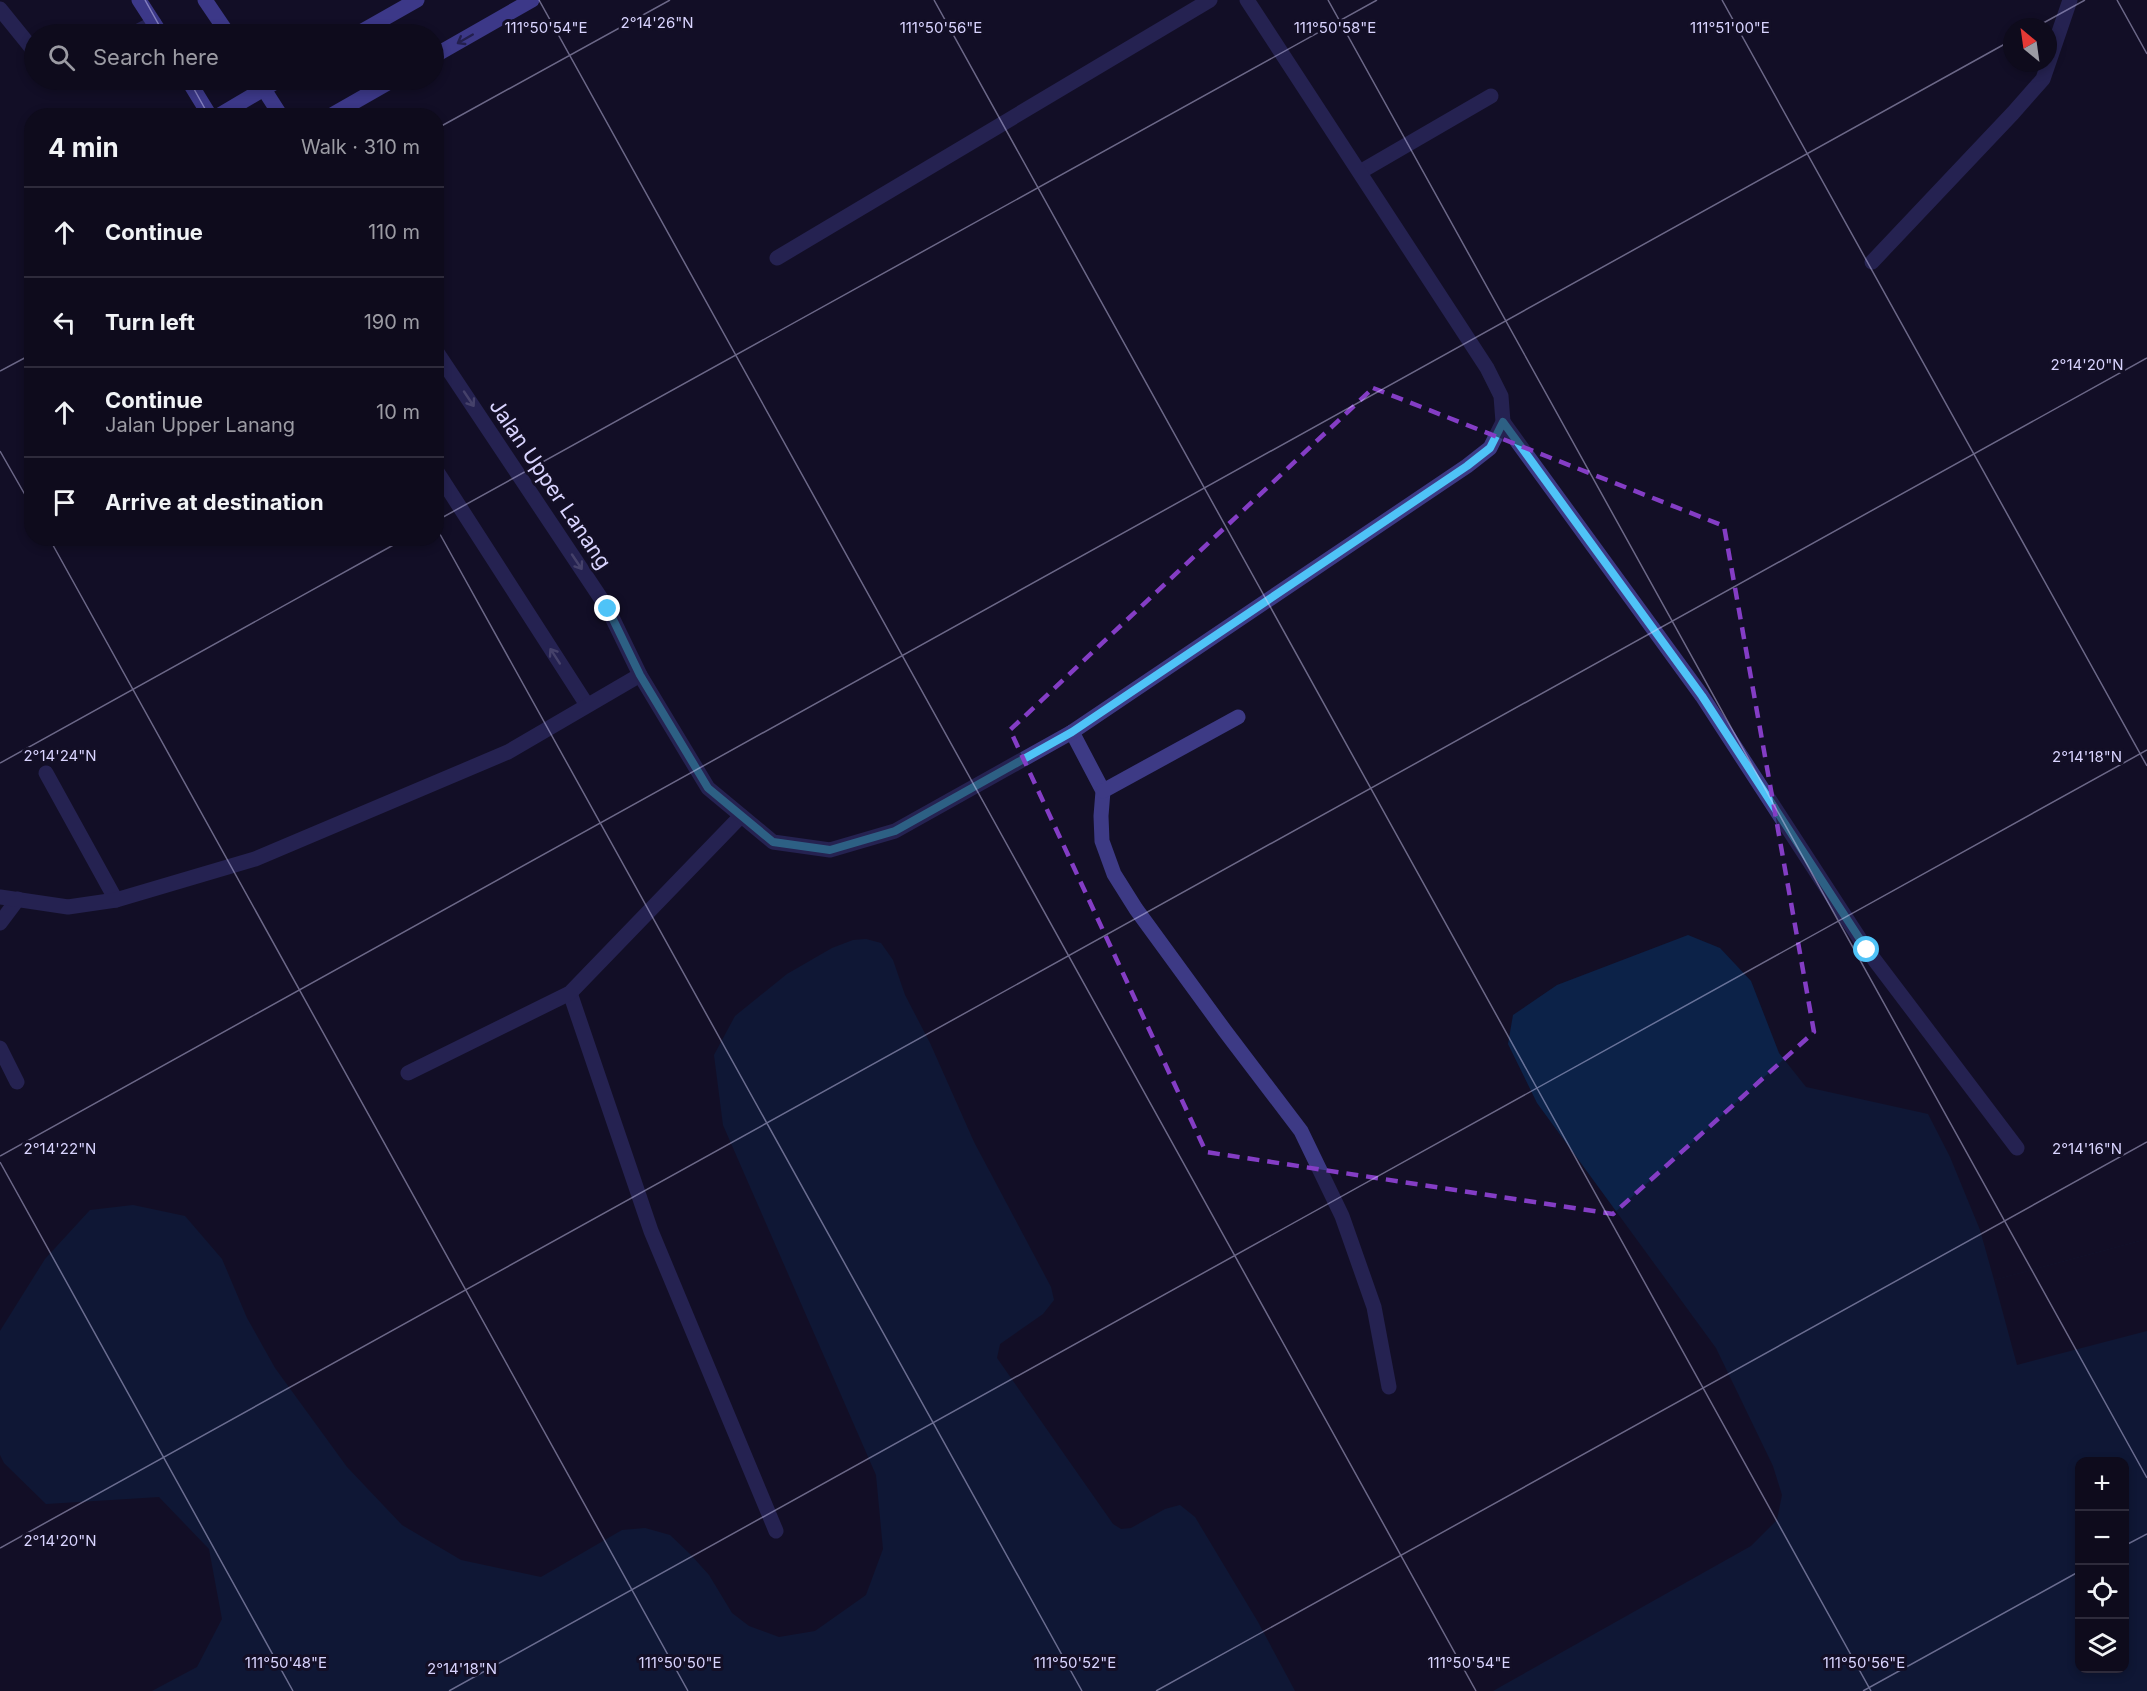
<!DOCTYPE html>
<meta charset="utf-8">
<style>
:root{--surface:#0e0b1c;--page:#171425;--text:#f1f3f6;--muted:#9b9ba3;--line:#2e2b3b}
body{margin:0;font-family:Inter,sans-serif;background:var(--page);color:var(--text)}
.controls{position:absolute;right:18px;bottom:18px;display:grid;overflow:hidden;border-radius:12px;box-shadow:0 3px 9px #0003}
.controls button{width:54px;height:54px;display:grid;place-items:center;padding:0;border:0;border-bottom:2px solid var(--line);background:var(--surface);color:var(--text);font:30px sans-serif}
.compass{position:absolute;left:2003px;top:18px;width:54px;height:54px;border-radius:50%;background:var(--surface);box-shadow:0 3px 9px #0003;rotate:331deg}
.stop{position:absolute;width:18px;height:18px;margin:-14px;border:4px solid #4fc3f7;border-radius:50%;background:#fff}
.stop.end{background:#4fc3f7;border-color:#fff;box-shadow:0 2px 6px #0008}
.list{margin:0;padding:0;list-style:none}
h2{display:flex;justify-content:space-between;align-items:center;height:78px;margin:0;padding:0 24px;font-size:26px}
h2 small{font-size:20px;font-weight:400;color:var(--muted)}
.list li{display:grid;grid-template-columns:39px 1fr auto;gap:18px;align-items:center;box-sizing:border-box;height:90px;padding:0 24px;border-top:2px solid var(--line)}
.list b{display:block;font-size:22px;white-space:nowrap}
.list p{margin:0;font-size:20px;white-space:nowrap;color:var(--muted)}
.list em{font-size:20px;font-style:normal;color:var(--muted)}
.icon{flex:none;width:33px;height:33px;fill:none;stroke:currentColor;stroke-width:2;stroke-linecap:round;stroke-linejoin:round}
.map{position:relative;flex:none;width:2147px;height:1691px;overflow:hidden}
.search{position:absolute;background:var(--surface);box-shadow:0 3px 9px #0003;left:24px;top:24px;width:420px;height:66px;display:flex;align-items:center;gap:15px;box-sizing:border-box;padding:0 21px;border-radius:33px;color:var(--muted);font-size:22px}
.panel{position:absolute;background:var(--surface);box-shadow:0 3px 9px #0003;left:24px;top:108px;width:420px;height:438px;border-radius:24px}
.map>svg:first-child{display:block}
.water{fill:#0c2248;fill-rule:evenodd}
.pier{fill:#130f26}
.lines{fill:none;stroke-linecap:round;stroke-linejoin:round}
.lane{stroke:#3d3a85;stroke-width:15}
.street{stroke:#3d3a85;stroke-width:15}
.secondary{stroke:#6f6bff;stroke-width:15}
.oneway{stroke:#38347d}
.oneway2{stroke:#837fbc}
.route{stroke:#4fc3f7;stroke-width:8}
.marked{fill:none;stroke:#843dc5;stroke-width:4.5;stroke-dasharray:12 8;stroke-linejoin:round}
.ticks{fill:none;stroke:#d9d4ff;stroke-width:1.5;stroke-opacity:0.45}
.labels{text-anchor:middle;stroke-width:6;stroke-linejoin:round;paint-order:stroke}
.street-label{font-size:21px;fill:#d9d4ff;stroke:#130f26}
.ticks-label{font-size:15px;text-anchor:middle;fill:#d9d4ff;stroke:#130f26;stroke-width:6;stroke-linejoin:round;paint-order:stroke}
</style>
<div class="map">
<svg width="2147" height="1691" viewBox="0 0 2147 1691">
<rect width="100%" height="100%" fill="#130f26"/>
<g class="water">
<path d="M1688,935l32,13 31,33 28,72 27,34 122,27 22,43 30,73 14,50 153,-41v452h-654l258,-145 26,-26 5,-25 -9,-29 -57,-118 -179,-245 -29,-59 5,-29 44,-30zM2080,1462h44v206h-44z"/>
<path d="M866,939l15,4 12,17 12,35 25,48 44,99 77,145 3,13 -11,14 -43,30 -3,14 116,166 8,5 10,-1 34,-19 15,-4 15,12 63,105 37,69h-1143l45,-24 25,-48 -13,-70 -50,-52 -113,7 -42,-41 -4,-8v-124l45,-72 45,-49 43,-5 52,11 37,43 25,59 28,50 72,99 55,58 59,35 80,17 81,-47 23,-2 25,7 21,20 18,20 23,38 17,13 30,11 36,-6 51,-36 17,-46 -7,-74 -153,-350 -9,-70 21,-39 52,-42 45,-26 21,-8z"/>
</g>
<path class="pier" d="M2147,1239v92l-130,34 -23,-85z"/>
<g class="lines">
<g class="lane">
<path d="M1360,172l131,-76"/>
<path d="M777,258l433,-258"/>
<path d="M1872,262l141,-149 30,-34 27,-79"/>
<path d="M1503,422l199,274 165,254 150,198"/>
<path d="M1072,732l31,59 -2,25 1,25 12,33 22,35 89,122 76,100 41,85 32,91 15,80"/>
<path d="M46,773l70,127"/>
<path d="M1103,791l135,-74"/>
<path d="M0,923l18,-24"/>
<path d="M570,993l81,238 125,300"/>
<path d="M0,1048l17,34"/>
<path d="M408,1073l162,-80 171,-177"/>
</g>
<g class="street">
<path d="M0,9l34,42"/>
<path d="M133,34l21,-11"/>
<path d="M436,351l172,258 32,66 68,113 65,54 57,8 65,-19 177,-99 395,-266 23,-18 13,-26 -2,-26 -14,-28 -240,-368"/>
<path d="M436,470l151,235"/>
<path d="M0,897l68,10 48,-7 139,-41 253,-107 132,-77"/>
</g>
<g class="secondary">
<path d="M139,0l22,34"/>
<path d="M205,0l23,34"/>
<path d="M357,34l60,-34"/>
<path d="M434,56l98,-56"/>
<path d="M188,80l22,36"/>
<path d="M258,80l23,36"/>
<path d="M218,116l61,-36"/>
<path d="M330,116l63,-36"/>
</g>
</g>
<defs><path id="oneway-shaft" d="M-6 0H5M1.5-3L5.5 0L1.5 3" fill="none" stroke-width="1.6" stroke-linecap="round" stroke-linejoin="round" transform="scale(1.5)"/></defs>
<use class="oneway" href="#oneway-shaft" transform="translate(465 39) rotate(150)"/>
<g class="oneway2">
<use href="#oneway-shaft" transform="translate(469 399) rotate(56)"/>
<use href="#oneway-shaft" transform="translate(577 562) rotate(56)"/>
<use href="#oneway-shaft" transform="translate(555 656) rotate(-123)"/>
</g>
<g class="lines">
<path class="route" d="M608,609l32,66 68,113 65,54 57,8 65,-19 177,-99 395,-266 23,-18 13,-26 199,274 165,254"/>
</g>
<path d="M0 0H2147V1691H0ZM1373,388l351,138 90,506 -201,182 -407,-62 -196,-422z" fill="#130f26" fill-opacity=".55" fill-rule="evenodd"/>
<path class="marked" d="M1373,388l351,138 90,506 -201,182 -407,-62 -196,-422z"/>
<path class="ticks" d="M145,0l19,34M539,0l937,1691M934,0l937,1691M1328,0l819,1478M1722,0l425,766M2117,0l30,54M2036,27l49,-27M189,80l20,36M436,129l234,-129M0,371l32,-17M0,451l32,56M436,521l941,-521M436,527l646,1164M49,538l639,1153M0,763l406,-225M0,1156l2012,-1116M0,1162l293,529M2124,1546l23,-12M0,1548l2147,-1190M449,1691l1698,-941M1156,1691l991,-549M1863,1691l217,-120"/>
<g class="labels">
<g class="street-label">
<text transform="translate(550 484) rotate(56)" y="7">Jalan Upper Lanang</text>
</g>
</g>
<g class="ticks-label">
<text x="657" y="28">2°14'26"N</text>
<text x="546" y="33">111°50'54"E</text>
<text x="941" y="33">111°50'56"E</text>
<text x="1335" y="33">111°50'58"E</text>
<text x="1730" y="33">111°51'00"E</text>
<text x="2087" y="370">2°14'20"N</text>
<text x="60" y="761">2°14'24"N</text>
<text x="2087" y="762">2°14'18"N</text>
<text x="60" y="1154">2°14'22"N</text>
<text x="2087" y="1154">2°14'16"N</text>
<text x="60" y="1546">2°14'20"N</text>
<text x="286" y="1668">111°50'48"E</text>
<text x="680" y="1668">111°50'50"E</text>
<text x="1075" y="1668">111°50'52"E</text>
<text x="1469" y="1668">111°50'54"E</text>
<text x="1864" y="1668">111°50'56"E</text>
<text x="462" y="1674">2°14'18"N</text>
</g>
</svg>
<div class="controls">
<button>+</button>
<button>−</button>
<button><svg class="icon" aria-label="locate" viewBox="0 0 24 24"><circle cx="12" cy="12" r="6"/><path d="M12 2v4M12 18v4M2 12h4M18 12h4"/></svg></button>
<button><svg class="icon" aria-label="layers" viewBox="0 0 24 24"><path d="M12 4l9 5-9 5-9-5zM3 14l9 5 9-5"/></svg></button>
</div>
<svg class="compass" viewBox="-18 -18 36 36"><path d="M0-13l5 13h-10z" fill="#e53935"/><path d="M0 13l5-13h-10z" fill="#9b9ba3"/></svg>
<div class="stop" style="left:1867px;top:950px"></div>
<div class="stop end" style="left:608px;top:609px"></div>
<div class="search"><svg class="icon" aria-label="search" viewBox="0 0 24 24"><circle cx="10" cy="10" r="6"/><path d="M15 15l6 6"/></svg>Search here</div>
<section class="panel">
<h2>4 min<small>Walk · 310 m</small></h2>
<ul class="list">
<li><svg class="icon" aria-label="ahead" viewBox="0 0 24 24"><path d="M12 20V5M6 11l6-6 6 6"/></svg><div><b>Continue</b></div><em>110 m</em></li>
<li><svg class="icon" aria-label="left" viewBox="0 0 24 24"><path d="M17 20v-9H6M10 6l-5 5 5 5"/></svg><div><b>Turn left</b></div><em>190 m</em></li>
<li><svg class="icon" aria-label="ahead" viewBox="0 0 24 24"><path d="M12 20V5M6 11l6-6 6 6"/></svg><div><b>Continue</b><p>Jalan Upper Lanang</p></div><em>10 m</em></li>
<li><svg class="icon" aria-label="arrive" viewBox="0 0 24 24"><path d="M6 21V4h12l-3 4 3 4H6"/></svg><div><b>Arrive at destination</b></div></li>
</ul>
</section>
</div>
